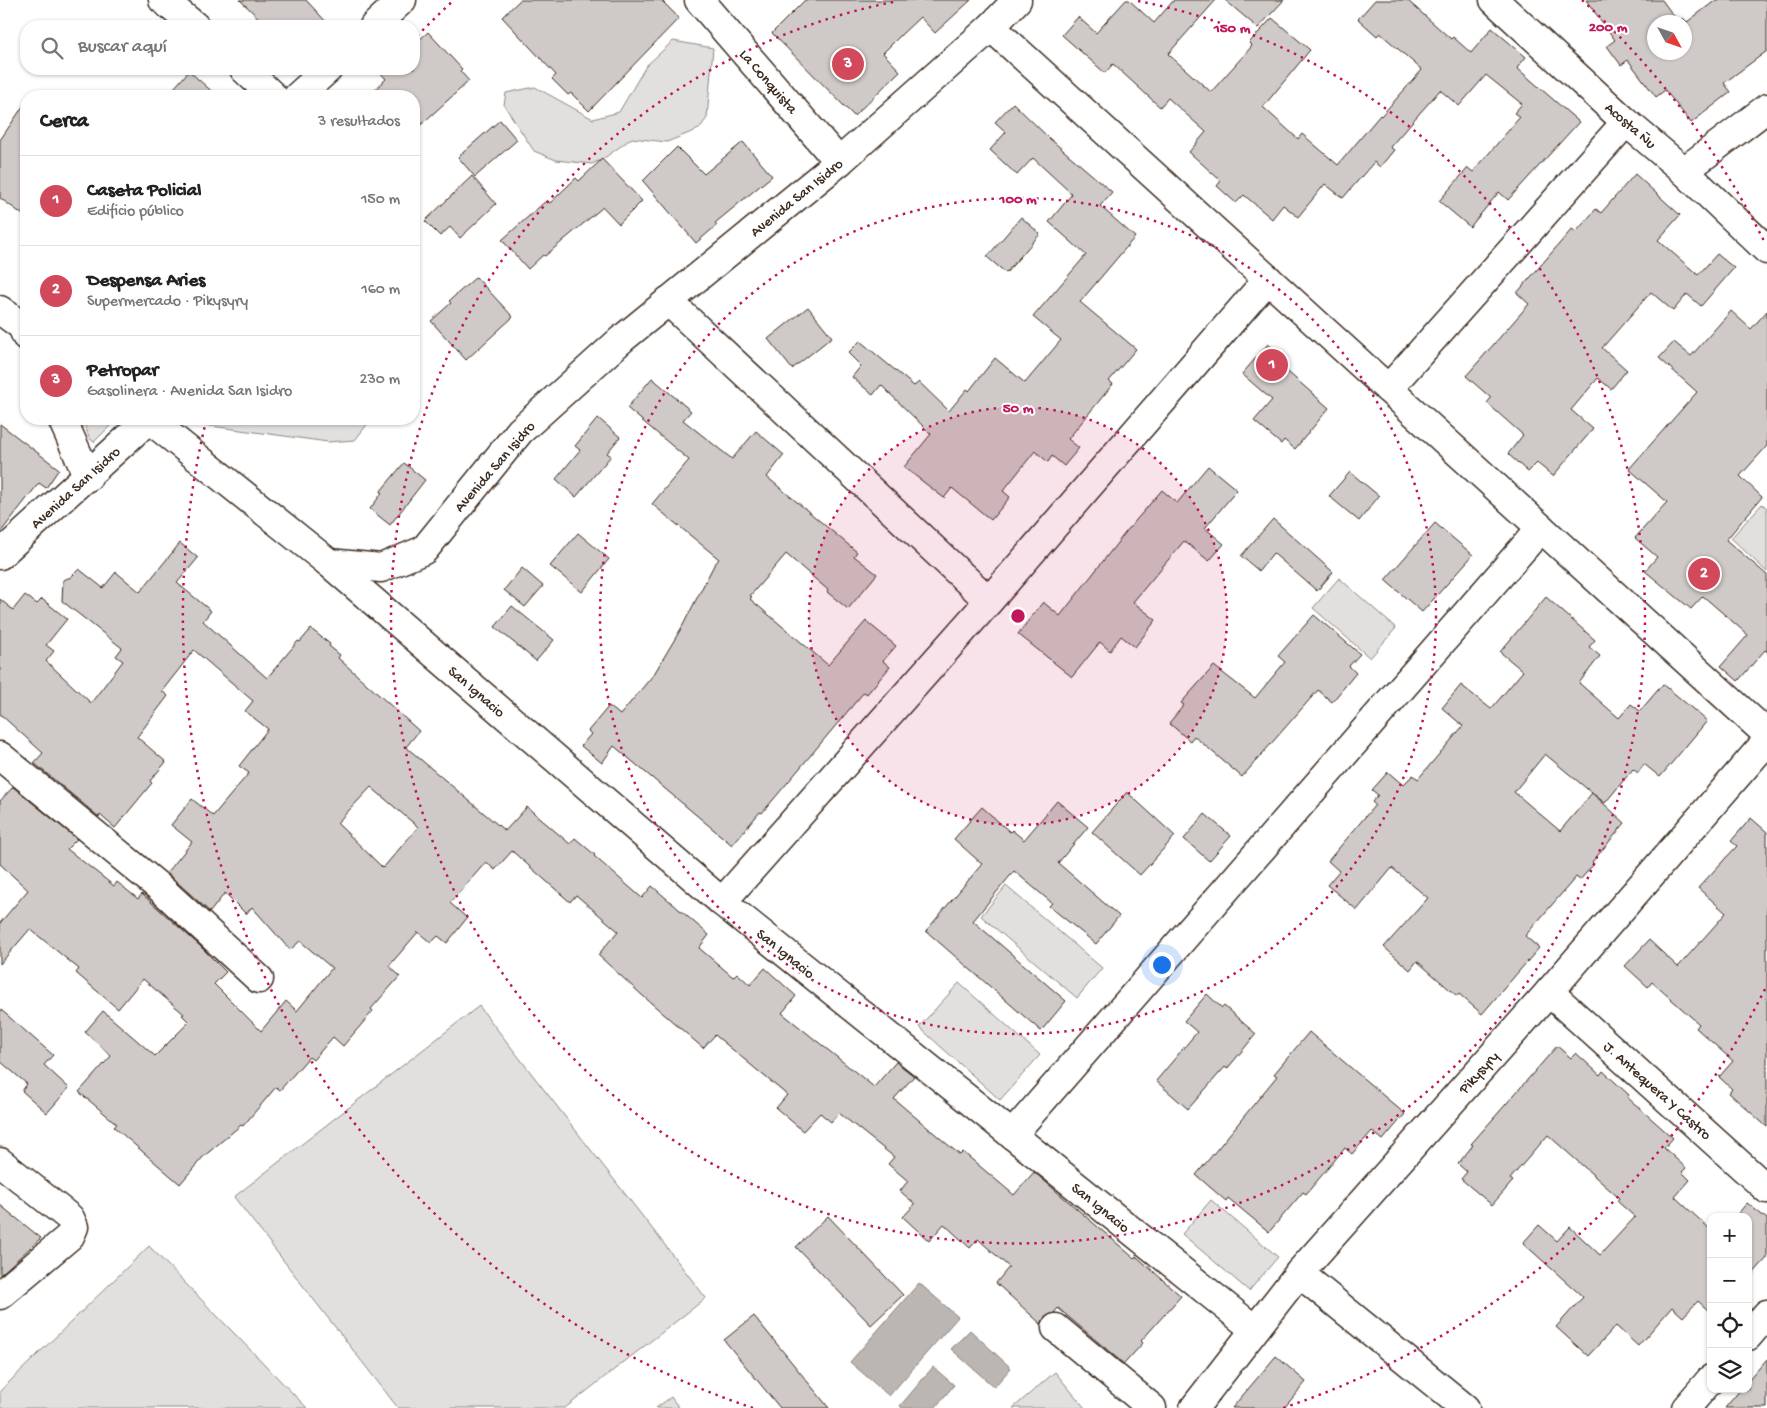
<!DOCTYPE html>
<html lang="es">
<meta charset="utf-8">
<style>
:root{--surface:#fff;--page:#f2f2f2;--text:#222;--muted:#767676;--line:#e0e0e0;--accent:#d1495b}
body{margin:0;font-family:"Gochi Hand",sans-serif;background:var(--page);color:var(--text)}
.controls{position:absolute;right:15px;bottom:15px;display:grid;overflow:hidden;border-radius:10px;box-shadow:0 1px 4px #0004}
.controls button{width:45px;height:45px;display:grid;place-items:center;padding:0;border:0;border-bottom:1px solid var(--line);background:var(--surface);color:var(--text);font:25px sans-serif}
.compass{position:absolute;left:1647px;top:15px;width:45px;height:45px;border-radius:50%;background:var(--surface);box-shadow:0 1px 4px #0004;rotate:130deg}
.you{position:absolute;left:1161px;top:964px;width:18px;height:18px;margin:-12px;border:4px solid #fff;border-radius:50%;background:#1a73e8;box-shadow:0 0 0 8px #1a73e833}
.badge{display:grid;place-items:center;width:32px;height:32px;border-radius:50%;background:var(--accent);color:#fff;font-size:16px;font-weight:700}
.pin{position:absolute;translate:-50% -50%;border:2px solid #fff;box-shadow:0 1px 5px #0006}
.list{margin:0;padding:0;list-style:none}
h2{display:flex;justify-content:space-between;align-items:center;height:65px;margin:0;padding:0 20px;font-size:21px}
h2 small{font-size:16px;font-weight:400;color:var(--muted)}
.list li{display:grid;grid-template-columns:32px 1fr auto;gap:15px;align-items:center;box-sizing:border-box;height:90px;padding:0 20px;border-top:1px solid var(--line)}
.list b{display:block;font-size:19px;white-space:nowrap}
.list p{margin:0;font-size:16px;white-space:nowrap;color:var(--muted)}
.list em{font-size:16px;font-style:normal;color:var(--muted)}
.icon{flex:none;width:28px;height:28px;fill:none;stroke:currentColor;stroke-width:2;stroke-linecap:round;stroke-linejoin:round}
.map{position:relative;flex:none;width:1767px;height:1408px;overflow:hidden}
.search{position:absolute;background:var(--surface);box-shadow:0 1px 4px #0004;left:20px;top:20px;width:400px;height:55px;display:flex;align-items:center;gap:12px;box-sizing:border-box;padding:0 18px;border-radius:20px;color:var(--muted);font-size:19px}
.panel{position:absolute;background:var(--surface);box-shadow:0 1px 4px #0004;left:20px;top:90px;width:400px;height:335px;border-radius:20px}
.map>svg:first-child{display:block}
.green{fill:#e2e0de;stroke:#8e857e}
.water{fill:#bcb6b3;stroke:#887e77}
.building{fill:#cfcac7;stroke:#3b2a1e;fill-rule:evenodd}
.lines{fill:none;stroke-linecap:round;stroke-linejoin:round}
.minor-casing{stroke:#3b2a1e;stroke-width:31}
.tertiary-casing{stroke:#3b2a1e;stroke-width:31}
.secondary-casing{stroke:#3b2a1e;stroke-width:31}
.minor{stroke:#fff;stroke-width:28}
.tertiary{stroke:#fff;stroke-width:28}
.secondary{stroke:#fff;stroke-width:28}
.ring{fill:none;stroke:#c2185b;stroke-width:2.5;stroke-dasharray:2.5 5}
.labels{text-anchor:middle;stroke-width:4;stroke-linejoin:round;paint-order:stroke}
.street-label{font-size:15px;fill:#3b2a1e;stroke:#fff}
.centre{fill:#c2185b;stroke:#fff;stroke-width:2.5}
.ring-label{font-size:15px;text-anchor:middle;font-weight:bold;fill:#c2185b;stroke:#fff;stroke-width:4;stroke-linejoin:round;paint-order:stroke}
</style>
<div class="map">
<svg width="1767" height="1408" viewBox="0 0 1767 1408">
<rect width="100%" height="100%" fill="#fff"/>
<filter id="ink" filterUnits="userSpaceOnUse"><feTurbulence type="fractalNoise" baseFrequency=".02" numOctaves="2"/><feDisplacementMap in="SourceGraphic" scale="10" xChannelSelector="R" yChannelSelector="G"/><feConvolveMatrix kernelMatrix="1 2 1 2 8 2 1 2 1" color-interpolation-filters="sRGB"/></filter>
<g filter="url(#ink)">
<g class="green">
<path d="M673,41l40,7 -6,70 -8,11 -32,13 -35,-4 -29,21 -11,5 -36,-4 -22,-9 -30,-46 2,-12 29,-6 58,32 26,-7 27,-46z"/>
<path d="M82,419h29l1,5 -18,18 -4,-3z"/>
<path d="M206,419h162l1,3 -14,18 -27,2 -124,-17z"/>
<path d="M1762,504l5,4v64l-36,-34z"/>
<path d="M1339,578l57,50 -26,30 -57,-50z"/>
<path d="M1006,886l96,82 -25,30 -96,-82z"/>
<path d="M959,983l81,72 -40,45 -81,-73z"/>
<path d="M479,1006l227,292 -141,110h-167l-164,-211z"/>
<path d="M1211,1200l67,57 -29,34 -67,-57z"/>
<path d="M149,1246l158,162h-307v-17z"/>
<path d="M1055,1372l30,36h-72z"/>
<path d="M671,1397l8,11h-23z"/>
</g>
<g class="water">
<path d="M919,1283l39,34 -69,79 -39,-34z"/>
<path d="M970,1330l41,38 -17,19 -43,-38z"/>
<path d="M933,1367l21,18 -19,23h-33l-2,-2z"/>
</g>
<g class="building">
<path d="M240,0h66l24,26h-63z"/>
<path d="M520,0h141l18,18 -90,93 -18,-18 -3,2 -16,-16 4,-4 -54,-58z"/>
<path d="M805,0h166l-36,33 -15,-16 -17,16 -20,20 17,18 -46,45 -82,-83z"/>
<path d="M1126,0h3l25,23 20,-23h42l-48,54 43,38 41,-46 -3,-3 23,-25 38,32 -47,57 35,32 4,-5 36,31 42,-50 1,1 41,-46 -42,-37 -3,3 -19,-17 17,-19h32l44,39 2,-2 18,16 21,-25 34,29 -9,11 62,54 -71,78 -9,-8 -29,35 -31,-26 29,-33 5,4 47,-55 -6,-4 8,-9 -36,-29 -27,31 -19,-16 -50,57 4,3 -14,17 -6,-5 -31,36 -18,-14 -27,33 -15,-12 -11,14 -28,-24 -8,8 -19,-17 4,-5 -32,-29 17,-20 -38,-34 -8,9 -47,-43 -8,9 -43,-38 16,-18 18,16z"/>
<path d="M1225,0h59l-26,28z"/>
<path d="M1586,0h76l16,22 5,-4 4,4 29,-22h51v51l-43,32 7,9 -40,31 -26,-33 -9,7 -28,-37 -7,5 -14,-19 8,-6zM1654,22h30v30h-30z"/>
<path d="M428,32l34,37 -2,2 9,10 -55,50v-35h-46l18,-17 -9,-10h37v-24z"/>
<path d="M189,71l28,25h-50z"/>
<path d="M26,102v115l-26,-19v-58z"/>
<path d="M1013,103l36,35 63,54 -12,14 35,31 -55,65 56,47 -27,32 4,3 -45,55 11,9 -15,18 -12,-10 -4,6 -13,-11 -32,40 7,6 -19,23 -39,-32 -8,10 -40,-31 27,-33 -50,-49 -8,10 -21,-18 9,-11 -13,-13 12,-12 54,45 5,-4 30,29 18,-22 2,2 26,-33 30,25 36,-43 -28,-23 53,-62 -37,-33 23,-28 -39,-36 -16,17 -27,-25 16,-18 -11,-10z"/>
<path d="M500,120l17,20 -42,37 -17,-20z"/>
<path d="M743,142l29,34 -57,47 2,2 -21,18 -53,-62 34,-34 27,27z"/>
<path d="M602,159l40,42 -23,23 -16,-17 -58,49 -2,-1 -15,14 -26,-29 45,-40 3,3 26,-25 3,3z"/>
<path d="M1635,174l45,41 -22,25 40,35 19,-21 17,14 -33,38 -14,-12 -14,17 -22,-19 -49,56 25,22 -16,19 -13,-11 -27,32 22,19 -40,47 -16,-13 -9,9 -20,-18 15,-19 -36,-32 4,-5 -25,-22 63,-72 -12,-11 55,-64 4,3 20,-23 5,4z"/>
<path d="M472,176l24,28 -36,34 -10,-11 -10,9 -15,-15z"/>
<path d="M1021,217l19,17 -34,39 -19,-16z"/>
<path d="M476,277l37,40 -47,43 -35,-39 20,-18 -2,-2z"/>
<path d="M808,307l24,30 -40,32 -24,-30z"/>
<path d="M1731,311l20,18 16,-18v135l-27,30 22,21 -36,43 41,35v77l-2,-2 -27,31 -17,-15 27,-31 -45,-39 -12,13 -46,-38 12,-14 -22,-19 32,-36 -38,-33 68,-77 -38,-34 15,-16 17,14z"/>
<path d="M1268,344l18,16 -5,6 48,42 -34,41 -11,-9 -3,4 -27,-23 18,-21 -30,-26z"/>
<path d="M652,378l39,33 -8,9 49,39 24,-28 28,24 -17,22 90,75 -3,4 23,18 -29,35 -21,-17 1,-2 -42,-36 -36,42 2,1 -2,2 78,66 38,-44 30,25 -13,15 7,6 -23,27 -3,-2 -102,121 -2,-1 -28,33 -118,-99 -12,17 -21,-17 10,-12 -3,-3 21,-25 11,9 34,-41 28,-47 32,-62 5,-6 -67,-55 37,-44 -62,-52z"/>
<path d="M598,418l22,19 -13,16 4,3 -35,41 -20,-18 24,-29 -5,-4z"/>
<path d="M0,424l59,45 -13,19 -7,-5 -39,50z"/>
<path d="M404,463l21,17 -35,45 -20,-16 12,-16 -2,-1z"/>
<path d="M1208,466l29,24 -32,38 19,16 -15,17 -25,-20 -51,61 23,18 -21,27 -14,-11 -11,15 -10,-9 -28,35 -54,-43 25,-32 17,14 65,-83 37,-43 15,13z"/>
<path d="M1350,472l29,24 -20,25 -30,-25z"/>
<path d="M1273,519l60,53 -16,19 -44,-38 -14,18 -18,-15z"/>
<path d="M1435,523l38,32 -51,57 -37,-32z"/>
<path d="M578,533l31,26 -27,33 -32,-26z"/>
<path d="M180,543l18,15 -21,25 34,28 -8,10 64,57 31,-37 2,1 11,-13 19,15 -1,2 11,9 -2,3 81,73 -13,16 99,84 22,-24 43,37 5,-6 20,17 -1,1 48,42 10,-12 57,49 -10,13 34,29 4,-4 13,12 15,-17 31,28 -14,17 92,74 22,-25 18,14 -20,23 66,56 3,-3 51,43 20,-23 100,86 2,-2 45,40 -40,45 2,2 -19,21 -66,-56 -4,5 -10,5 -3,6 -45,-41 13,-16 -31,-28 -8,9 -26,-24 -15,17 -26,-24 12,-13 -15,-13 8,-10 -20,-17 6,-7 -55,-44 -8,9 -11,-9 -17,18 -27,-23 11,-13 -72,-60 -12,13 -60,-52 -45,-41 20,-24 -42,-36 -6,7 -58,-51 -17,19 -9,-8 -36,41 17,15 -20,25 -9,-7 -7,7 -13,-11 -29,34 11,10 -29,33 2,2 -30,35 -10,-9 -20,23 -4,-3 -29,33 -4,-3 -33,39 -2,-1 -38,32 -23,27 -66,-57 3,-3 -38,-32 32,-36 -26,-24 18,-21 52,45 34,-34 -7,-7 2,-1 -41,-35 -25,30 -42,-36 3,-4 -49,-40 -30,35v-41l28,-33 -28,-26v-63l13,-14 64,52 -10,10 47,37 3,-4 21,17 4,-5 57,51 27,27 -12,12 47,47 25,-30 11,10 35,-43 -32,-27 -10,9 -38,-43 -6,7 -21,-21 -15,19 -43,-39 25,-31 -21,-17 21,-26 21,17 36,-43 -10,-7 29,-37 -23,-18 8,-10 -59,-51 -32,41 6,5 -31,41 29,25 -16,19 2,2 -37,45 -15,-13 -1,2 -65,-54 9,-10 -43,-39v-115l13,11 12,-15 12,9 5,-5 25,20 -21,26 8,6 -8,10 45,42 32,-42 -7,-5 6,-8 -60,-47 1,-21 8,-3 8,-8 24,19 13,-16 24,20zM371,787l47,40 -35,41 -46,-45z"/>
<path d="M522,568l21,18 -18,21 -21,-17z"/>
<path d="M1546,597l49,43 -6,7 11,9 -21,27 40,35 12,-14 9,7 23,-27 44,37 -47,56 -16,-13 -6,9 -5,-4 -28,34 -13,-10 33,30 -33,39 2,2 -14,16 -4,-3 -51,59 14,12 -57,66 -23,-20 -2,2 -40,-35 -7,9 -26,-23 44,-49 -36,-30 -35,42 -30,-25 12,-14 -11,-10 47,-56 -3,-3 6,-7 -6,-5 16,-18 15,13 10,-10 5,4 45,-53 -21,-18 19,-23 30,24 32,-38 -23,-19zM1545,754l47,39 -32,38 -46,-39z"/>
<path d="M512,606l42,34 -18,21 -41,-34z"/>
<path d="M1314,615l46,39 -11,12 7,7 -24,29 -14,-12 -76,87 -48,-41 -4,5 -21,-18 15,-18 -3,-2 33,-37 41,32 30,-36 -7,-6z"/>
<path d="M1127,792l48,44 -35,39 -48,-43z"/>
<path d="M1057,801l31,26 -30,36 61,53 -23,28 -47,-38 3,-3 -38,-32 -41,50 93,80 -25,30 -115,-100 56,-67 -28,-25 28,-32 28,25 2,-2 12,10z"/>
<path d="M1205,814l26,22 -22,25 -25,-22z"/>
<path d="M1751,818l16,14v295l-38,-34 3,-4 -13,-12 14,-16 -37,-33 3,-4 -47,-42 -4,5 -23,-21 24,-26 29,27 48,-54 -28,-25 39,-42 -6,-5z"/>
<path d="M1207,994l15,14 2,-2 32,28 -29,35 -2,-2 -37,42 -32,-28 41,-49 -13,-11z"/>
<path d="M0,1009l53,46 -9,10 25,23 -22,25 -25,-22 5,-7 -27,-23z"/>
<path d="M1309,1032l96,82 -22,26 -11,-9 -20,23 -7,-6 -39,46 -3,-2 -34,40 -41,-34 -2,3 -30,-26 81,-99 -3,-2z"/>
<path d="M1557,1046l14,12 5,-5 24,22 3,-4 26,24 -2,2 46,41 -9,10 22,20 -4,4 8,8 -15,17 36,33v83l-13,-12 -15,16 -11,-10 -34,39 -22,-20 -28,30 -32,-29 27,-30 -60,-54 16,-18 18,16 13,-14 30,28 35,-38 -18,-16 2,-3 -71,-63 -38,44 3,2 -21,24 -31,-26 6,-7 -9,-8 15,-19 -2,-1z"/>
<path d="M1747,1203l20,16v39l-17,19 -2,-1v-59h-13z"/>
<path d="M0,1205l41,33 -41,37z"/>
<path d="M828,1216l75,79 -32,30 -75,-78z"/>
<path d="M754,1316l75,92h-49l-56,-68z"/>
<path d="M1276,1356l30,26 -22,26h-52z"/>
<path d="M1767,1359v49h-42l16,-19h7v-8z"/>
</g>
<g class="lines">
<defs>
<g id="minor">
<path d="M163,0l32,26"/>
<path d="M699,0l140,162"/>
<path d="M374,26l28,-26"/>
<path d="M991,27l776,707"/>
<path d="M244,69l29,27"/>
<path d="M298,96l30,-27"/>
<path d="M1684,171l83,-63"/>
<path d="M668,301l321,300"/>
<path d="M1388,389l238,-267"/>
<path d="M329,563l393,339 532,427"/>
<path d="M0,756l159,131 100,92"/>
<path d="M722,902l267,-301 279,-322"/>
<path d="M1012,1135l529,-607"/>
<path d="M0,1162l70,56 4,9 -4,9 -70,59"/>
<path d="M1299,1273l166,135"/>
<path d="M1056,1328l96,80"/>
<path d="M1748,1336l19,-22"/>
<path d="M1194,1408l105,-135 250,-281"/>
<path d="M1686,1408l25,-29"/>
</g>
<g id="tertiary">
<path d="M1494,0l132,122 58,49 83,79"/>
<path d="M0,310l26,19"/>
<path d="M1767,741l-218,251 218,197"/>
</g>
<g id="secondary">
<path d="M22,326l4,10"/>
<path d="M62,419l26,58"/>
<path d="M0,555l149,-136 180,144 52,5 43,-18 96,-119 102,-92 217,-177 152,-135 26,-27"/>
</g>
</defs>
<use href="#minor" class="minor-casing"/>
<use href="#tertiary" class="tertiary-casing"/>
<use href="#secondary" class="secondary-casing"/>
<use href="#minor" class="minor"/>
<use href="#tertiary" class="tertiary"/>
<use href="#secondary" class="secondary"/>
</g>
</g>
<circle cx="1018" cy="616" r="209" fill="#c2185b" fill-opacity=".12"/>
<g class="ring">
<circle cx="1018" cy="616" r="209"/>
<circle cx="1018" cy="616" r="418"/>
<path d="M1138 1A627 627 0 1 1 898 1"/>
<path d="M1765 989A835 835 0 0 1 1283 1408M753 1408A835 835 0 0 1 206 421M417 36A835 835 0 0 1 454 0M1582 0A835 835 0 0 1 1765 243"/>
</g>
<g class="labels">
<g class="street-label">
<text transform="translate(769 81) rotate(49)" y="5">La Conquista</text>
<text transform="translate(1631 125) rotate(41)" y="5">Acosta Ñu</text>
<text transform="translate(796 197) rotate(-39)" y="5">Avenida San Isidro</text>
<text transform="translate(494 466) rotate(-49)" y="5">Avenida San Isidro</text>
<text transform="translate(75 487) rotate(-42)" y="5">Avenida San Isidro</text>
<text transform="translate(477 691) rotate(41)" y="5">San Ignacio</text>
<text transform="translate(786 953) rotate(39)" y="5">San Ignacio</text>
<text transform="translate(1478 1072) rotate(-48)" y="5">Pikysyry</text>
<text transform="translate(1658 1090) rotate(42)" y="5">J. Antequera Y Castro</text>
<text transform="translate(1101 1207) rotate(39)" y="5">San Ignacio</text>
</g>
</g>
<circle cx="1018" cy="616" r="8" class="centre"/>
<g class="ring-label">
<text x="1608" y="31">200 m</text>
<text x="1232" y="32">150 m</text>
<text x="1018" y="203">100 m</text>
<text x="1018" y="412">50 m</text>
</g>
</svg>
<div class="controls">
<button>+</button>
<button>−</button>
<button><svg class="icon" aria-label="locate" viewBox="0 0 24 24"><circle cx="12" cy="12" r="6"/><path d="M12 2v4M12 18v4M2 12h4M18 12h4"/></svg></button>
<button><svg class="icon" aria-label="layers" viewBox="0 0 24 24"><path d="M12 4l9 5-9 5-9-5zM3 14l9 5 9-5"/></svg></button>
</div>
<svg class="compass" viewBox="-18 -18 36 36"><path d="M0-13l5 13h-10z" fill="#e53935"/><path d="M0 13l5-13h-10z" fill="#767676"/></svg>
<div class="you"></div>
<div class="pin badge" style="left:1272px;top:365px">1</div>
<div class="pin badge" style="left:1704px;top:574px">2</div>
<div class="pin badge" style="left:848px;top:64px">3</div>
<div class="search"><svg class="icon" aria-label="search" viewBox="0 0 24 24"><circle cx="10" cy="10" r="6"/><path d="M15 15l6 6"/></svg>Buscar aquí</div>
<section class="panel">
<h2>Cerca<small>3 resultados</small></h2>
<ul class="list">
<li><span class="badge">1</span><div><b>Caseta Policial</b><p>Edificio público</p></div><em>150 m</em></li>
<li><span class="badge">2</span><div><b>Despensa Aries</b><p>Supermercado · Pikysyry</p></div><em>160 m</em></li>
<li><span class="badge">3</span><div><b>Petropar</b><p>Gasolinera · Avenida San Isidro</p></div><em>230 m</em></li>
</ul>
</section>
</div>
